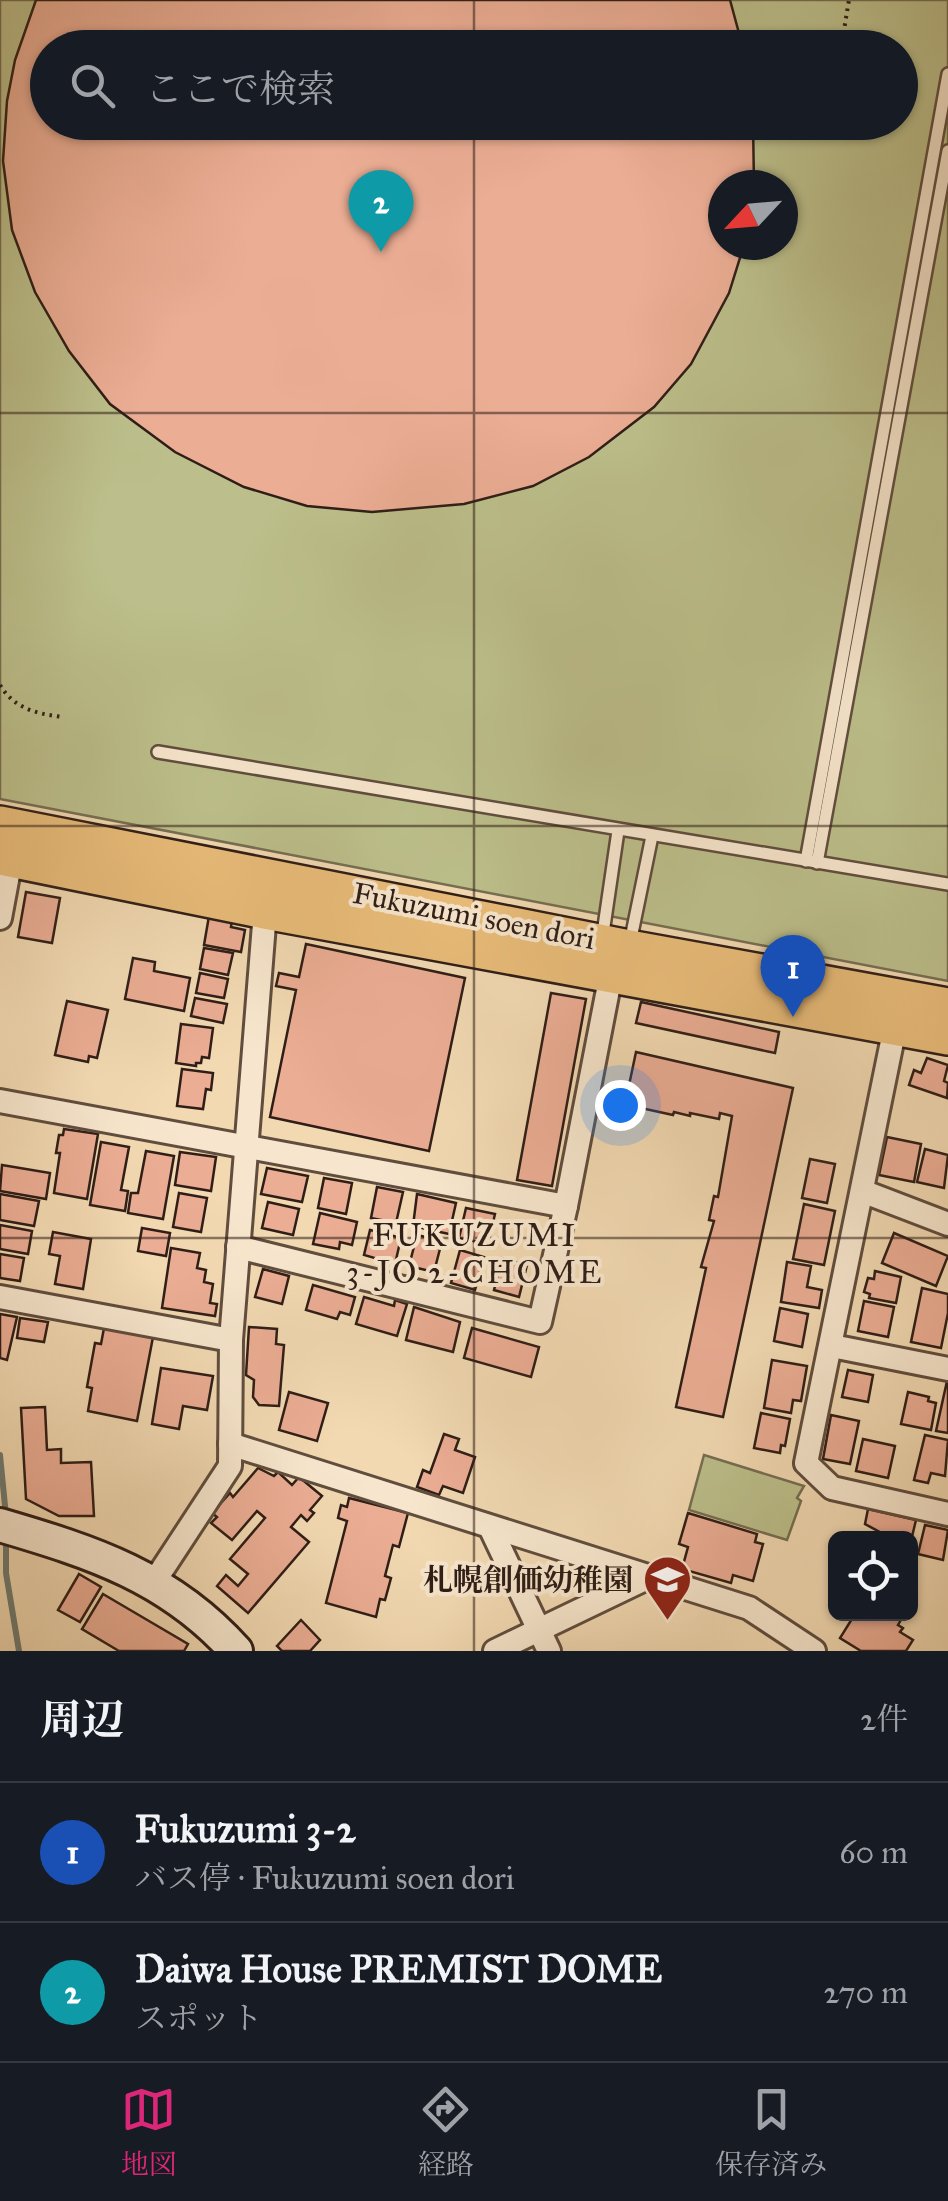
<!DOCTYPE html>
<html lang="ja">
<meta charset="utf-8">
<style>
:root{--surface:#171b24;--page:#20242c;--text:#f1f3f6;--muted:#9ea1a6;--line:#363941;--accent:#db2777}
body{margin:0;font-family:"IM FELL Great Primer","Noto Serif JP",serif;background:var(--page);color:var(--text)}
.controls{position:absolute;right:30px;bottom:30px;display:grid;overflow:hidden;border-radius:15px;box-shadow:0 2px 8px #0004}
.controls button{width:90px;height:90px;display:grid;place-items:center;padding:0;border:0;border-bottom:2px solid var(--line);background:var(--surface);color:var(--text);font:50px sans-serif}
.compass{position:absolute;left:708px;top:170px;width:90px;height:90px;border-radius:50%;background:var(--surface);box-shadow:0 2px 8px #0004;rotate:244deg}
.you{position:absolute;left:620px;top:1105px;width:35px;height:35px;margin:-25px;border:8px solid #fff;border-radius:50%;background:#1a73e8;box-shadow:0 0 0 15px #1a73e833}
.badge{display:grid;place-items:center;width:65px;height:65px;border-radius:50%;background:var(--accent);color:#fff;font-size:32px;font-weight:700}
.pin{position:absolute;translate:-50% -82px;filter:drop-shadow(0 2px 5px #0008)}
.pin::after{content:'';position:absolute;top:52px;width:35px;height:30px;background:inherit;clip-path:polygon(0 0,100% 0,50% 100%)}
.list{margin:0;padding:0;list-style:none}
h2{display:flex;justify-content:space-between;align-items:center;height:130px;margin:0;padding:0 40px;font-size:42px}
h2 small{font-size:32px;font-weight:400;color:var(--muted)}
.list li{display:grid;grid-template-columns:65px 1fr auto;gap:30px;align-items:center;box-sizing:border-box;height:140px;padding:0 40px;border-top:2px solid var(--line)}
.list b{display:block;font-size:38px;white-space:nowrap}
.list p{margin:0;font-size:32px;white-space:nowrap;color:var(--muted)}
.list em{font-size:32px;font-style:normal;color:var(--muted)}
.icon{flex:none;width:55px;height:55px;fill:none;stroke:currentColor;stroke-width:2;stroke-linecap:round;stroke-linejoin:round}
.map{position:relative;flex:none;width:948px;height:1651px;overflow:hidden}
.search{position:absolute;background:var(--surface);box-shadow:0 2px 8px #0004;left:30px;right:30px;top:30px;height:110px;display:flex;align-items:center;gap:25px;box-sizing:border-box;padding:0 35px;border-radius:55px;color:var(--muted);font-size:38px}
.sheet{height:410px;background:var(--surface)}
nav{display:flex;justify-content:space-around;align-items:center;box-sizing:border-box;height:140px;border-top:2px solid var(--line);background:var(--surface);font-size:28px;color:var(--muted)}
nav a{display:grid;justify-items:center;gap:5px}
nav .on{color:var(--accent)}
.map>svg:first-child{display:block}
.garden{fill:#bcbf8b;stroke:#766e51;stroke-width:2.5;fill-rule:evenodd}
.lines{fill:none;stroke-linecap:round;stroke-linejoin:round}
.stream{stroke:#707c73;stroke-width:6}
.building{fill:#ebad94;stroke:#2f1e17;stroke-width:2.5}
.lane-casing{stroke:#604d3e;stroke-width:16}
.street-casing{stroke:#604d3e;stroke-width:28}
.secondary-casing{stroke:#2f1e17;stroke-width:38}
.primary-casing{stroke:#2f1e17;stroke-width:40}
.path{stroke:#2f1e17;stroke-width:4;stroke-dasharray:2.5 5;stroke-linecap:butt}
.lane{stroke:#f7e6cd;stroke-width:11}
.street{stroke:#f7e6cd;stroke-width:22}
.secondary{stroke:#f7e6cd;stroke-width:32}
.primary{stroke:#e9bc79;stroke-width:35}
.grid{fill:none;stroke:#2f1e17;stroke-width:2.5;stroke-opacity:0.55}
.labels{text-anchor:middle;stroke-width:8;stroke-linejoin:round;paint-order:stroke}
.street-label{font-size:30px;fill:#2f1e17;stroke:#f7e6cd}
.poi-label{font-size:30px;font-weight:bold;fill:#2f1e17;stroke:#f7e6cd;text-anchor:end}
.neighbourhood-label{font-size:32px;letter-spacing:2.5px;fill:#2f1e17;stroke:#f7e6cd}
</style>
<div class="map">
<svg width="948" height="1651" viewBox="0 0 948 1651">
<rect width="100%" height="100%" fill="#f2d9b2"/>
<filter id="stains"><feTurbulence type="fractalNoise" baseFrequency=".002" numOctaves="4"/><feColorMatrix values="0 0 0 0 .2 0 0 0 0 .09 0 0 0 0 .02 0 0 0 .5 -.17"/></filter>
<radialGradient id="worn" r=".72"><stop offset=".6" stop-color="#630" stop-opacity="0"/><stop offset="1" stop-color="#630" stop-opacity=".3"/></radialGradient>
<g class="garden">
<path d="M0,0h948v981l-948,-182zM48,48h852v74h-852zM723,185h60v60h-60z"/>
<path d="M704,1455l100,31 -7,12 4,3 -14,39 -98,-30z"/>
</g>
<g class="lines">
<g class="stream">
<path d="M0,1455l6,61"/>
<path d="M6,1538v35l13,78"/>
</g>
</g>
<g class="building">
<path d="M36,0h694l13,48h-695v74h705l1,63h-31v60h21l-15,48 -38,71 -37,43 -65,50 -56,29 -69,18 -92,8 -65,-6 -63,-19 -69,-35 -65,-48 -41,-53 -34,-59 -23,-62 -9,-69 4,-60 8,-41z"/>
<path d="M26,892l34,6 -8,45 -34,-6z"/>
<path d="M209,916l23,4 -1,7 14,3 -4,22 -37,-7z"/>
<path d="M306,944l159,34 -36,173 -159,-34 26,-127 -20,-4 3,-13 20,4z"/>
<path d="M204,948l29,5 -5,22 -28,-6z"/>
<path d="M133,958l22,4 -1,9 36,7 -6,33 -59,-12z"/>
<path d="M200,973l28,6 -4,19 -28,-5z"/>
<path d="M551,993l35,6 -34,187 -35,-6z"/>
<path d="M195,998l32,6 -4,19 -32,-7z"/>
<path d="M67,1001l41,9 -11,48 -8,-2 -1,6 -33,-7z"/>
<path d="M641,1002l138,30 -4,21 -139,-30z"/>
<path d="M181,1024l32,4 -4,30 -7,-1 -1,6h-5v3l-20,-3z"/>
<path d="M636,1052l157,36 -70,329 -47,-10 30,-139 -5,-1 13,-46 -5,-1 5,-24 4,1 14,-81 -12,-3 -1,6 -29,-6v3l-16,-4 -1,3 -32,-7 -1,5 -16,-4z"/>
<path d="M927,1058l21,7 -4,16 4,2 -1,15 -38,-13 5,-15 7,3z"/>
<path d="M182,1069l31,4 -2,17 -5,-1 -3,20 -26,-3z"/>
<path d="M64,1129l34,5 -11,65 -33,-6 6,-40h-4l3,-18h4z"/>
<path d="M887,1137l34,7 -7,38 -35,-7z"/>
<path d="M101,1142l28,5 -8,43 7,1 -3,20 -35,-6z"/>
<path d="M925,1149l23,6 -4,33 -27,-6z"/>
<path d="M146,1151l28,5 -11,63 -35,-6 3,-20h7z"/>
<path d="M180,1152l36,5 -5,34 -36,-6z"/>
<path d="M810,1159l25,5 -8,39 -25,-5z"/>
<path d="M2,1165l48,8 -4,26 -46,-8z"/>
<path d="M267,1168l41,8 -6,26 -41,-8z"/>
<path d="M324,1178l28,5 -6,31 -28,-6z"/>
<path d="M377,1187l26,5 -7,31 -25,-5z"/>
<path d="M179,1193l28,5 -6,34 -28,-5z"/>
<path d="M0,1194l39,7 -5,25 -34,-6z"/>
<path d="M417,1194l39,9 -7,31 -36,-8z"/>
<path d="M268,1202l31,7 -6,26 -31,-7z"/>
<path d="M804,1204l31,7 -11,54 -31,-6z"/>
<path d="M466,1208l29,6 -7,30 -29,-6z"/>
<path d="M320,1213l37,9 -5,23 -12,-3 -1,7 -26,-5z"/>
<path d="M0,1225l32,6 -4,23 -28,-5z"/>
<path d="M142,1228l28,5 -4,23 -28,-5z"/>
<path d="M370,1230l31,8 -6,26 -31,-9z"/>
<path d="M53,1232l38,7 -8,50 -28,-5 5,-28 -11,-2z"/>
<path d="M894,1233l54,23 -12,30 -54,-23z"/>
<path d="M417,1235l25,6 -8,31 -25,-6z"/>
<path d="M171,1248l29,5 -3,15 9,2 -2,12 9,2 -3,19 7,1 -2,12 -53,-8z"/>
<path d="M460,1250l24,7 -9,33 -24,-7z"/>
<path d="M0,1254l24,4 -4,23 -20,-3z"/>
<path d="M502,1258l25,7 -8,32 -25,-7z"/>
<path d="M787,1262l24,4 -4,21 15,3 -3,18 -38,-6z"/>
<path d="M263,1269l26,7 -7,28 -27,-7z"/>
<path d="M875,1271l26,6 -5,26 -27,-5 1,-4 -6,-2 4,-14 6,1z"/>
<path d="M313,1285l42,12 -5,18 -10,-3 -3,7 -31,-9z"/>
<path d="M922,1288l26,6v19l-7,35 -30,-6z"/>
<path d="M364,1297l30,9 1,-6 12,4 -10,32 -41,-12z"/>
<path d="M864,1301l30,6 -6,30 -30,-6z"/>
<path d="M414,1307l46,15 -7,30 -47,-12z"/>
<path d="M780,1308l28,6 -6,33 -28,-6z"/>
<path d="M0,1314l17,3 -10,43 -7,-2z"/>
<path d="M20,1318l28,4 -4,20 -27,-4z"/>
<path d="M249,1327l28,2 -1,15 8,1 -5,61 -20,-1 -6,-8 1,-17 -8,-5z"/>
<path d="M104,1328l49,9 -16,84 -49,-10 4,-23 -5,-1 8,-44 6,1z"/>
<path d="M472,1328l67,19 -8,30 -67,-19z"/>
<path d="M772,1360l35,6 -6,35 -8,-1 -2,13 -27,-5z"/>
<path d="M161,1368l52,8 -6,34 -24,-4 -4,23 -27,-5z"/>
<path d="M848,1370l25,5 -5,27 -26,-5z"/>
<path d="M947,1381l1,1v51l-12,-2z"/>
<path d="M289,1392l39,11 -11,38 -38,-11z"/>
<path d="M908,1392l21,5 -1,4 8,2 -5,27 -30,-6z"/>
<path d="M45,1407l2,43 14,-1v14l30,-1 3,54h-35l-33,-17 -5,-91z"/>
<path d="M761,1413l29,6 -5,27 -4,-1 -1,8 -26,-5z"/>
<path d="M831,1415l28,6 -9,43 -27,-5z"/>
<path d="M444,1434l15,5 -4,11 20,7 -12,36 -20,-7 -4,9 -22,-8 6,-17 7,3z"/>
<path d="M925,1435l23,5 -3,36 -14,-3 -3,10 -14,-3z"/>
<path d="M863,1439l32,7 -7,32 -32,-7z"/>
<path d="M258,1468l16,8 4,-4 14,13 7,-8 23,19 -12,14 4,3 -7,8 -6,-6 -10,12 18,15 -61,71 -31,-27 9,-11 12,11 10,-12 -18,-15 35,-41 -8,-7 -25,29 -21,-17 6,-6 -5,-4 18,-20 3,4z"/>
<path d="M349,1498l59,15 -9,34 -6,-2 -8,31 6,2 -6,22 -5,-1 -4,18 -50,-14 21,-82 -9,-3 3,-13 6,2z"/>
<path d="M868,1509l48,11 -6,25v-7h-19l-26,-14z"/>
<path d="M688,1513l69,21 -2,8 8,2 -10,37 -20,-6 -2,8 -49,-14 6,-22 -9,-3z"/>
<path d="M925,1525l23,5 -5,30 -25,-6z"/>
<path d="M79,1574l22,13 -21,35 -22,-12z"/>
<path d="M103,1594l85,50 -4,7h-65l-37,-22z"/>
<path d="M855,1614h40l7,4 -4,7 5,3 -3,4 13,8 -7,11h-45l-21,-13z"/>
<path d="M301,1620l19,20 -10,11h-28l-5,-5z"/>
</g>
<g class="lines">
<defs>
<g id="lane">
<path d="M158,752l790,132"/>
<path d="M806,861l142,-787"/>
<path d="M817,863l131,-712"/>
<path d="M602,940l16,-109"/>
<path d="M630,943l22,-107"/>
</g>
<g id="street">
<path d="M0,918l11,-59"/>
<path d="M895,1027l-89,436 26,25 116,26"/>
<path d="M0,1101l566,105"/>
<path d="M862,1191l86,33"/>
<path d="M238,1247l302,75 26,-116 47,-242"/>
<path d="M0,1297l231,43"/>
<path d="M832,1346l116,23"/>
<path d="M230,1444l519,164 65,43"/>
<path d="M490,1527l59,124"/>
<path d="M154,1582l76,-116 1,-126 35,-441"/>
<path d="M495,1651l154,-74"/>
</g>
<path id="secondary" d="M0,1525c92,27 170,52 236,126"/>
<g id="primary">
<path d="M0,824l629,124 319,58"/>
<path d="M0,857l265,54 683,126"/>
</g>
</defs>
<use href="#lane" class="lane-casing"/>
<use href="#street" class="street-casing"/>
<use href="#secondary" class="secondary-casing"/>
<use href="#primary" class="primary-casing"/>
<g class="path">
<path d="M841,48l8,-48"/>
<path d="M0,685c14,24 38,29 63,32"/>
</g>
<use href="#lane" class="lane"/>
<use href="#street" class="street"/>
<use href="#secondary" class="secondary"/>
<use href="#primary" class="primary"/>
</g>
<path class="grid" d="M474,0v48M474,122v1529M0,413h948M0,826h948M0,1238h948"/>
<defs>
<symbol id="school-pin" viewBox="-11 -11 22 30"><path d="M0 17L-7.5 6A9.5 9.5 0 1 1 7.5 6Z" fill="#8f2418" stroke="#f7e6cd"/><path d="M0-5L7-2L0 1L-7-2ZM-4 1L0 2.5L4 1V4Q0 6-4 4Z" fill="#fff"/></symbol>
</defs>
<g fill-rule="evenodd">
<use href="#school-pin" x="640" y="1552" width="55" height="75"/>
</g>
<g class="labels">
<g class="street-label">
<text transform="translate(474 916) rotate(11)" y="10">Fukuzumi soen dori</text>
</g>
<g class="poi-label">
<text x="633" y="1590">札幌創価幼稚園</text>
</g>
<g class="neighbourhood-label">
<text x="475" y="1246">FUKUZUMI<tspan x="475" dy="37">3-JO 2-CHOME</tspan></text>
</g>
</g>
<rect width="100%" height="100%" filter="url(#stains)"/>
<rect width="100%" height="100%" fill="url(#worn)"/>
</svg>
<div class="controls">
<button><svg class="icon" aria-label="locate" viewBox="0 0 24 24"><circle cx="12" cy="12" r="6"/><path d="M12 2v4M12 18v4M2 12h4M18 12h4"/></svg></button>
</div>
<svg class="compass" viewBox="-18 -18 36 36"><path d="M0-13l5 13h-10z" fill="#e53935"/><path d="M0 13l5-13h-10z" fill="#9ea1a6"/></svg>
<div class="you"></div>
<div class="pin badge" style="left:793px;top:1017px;background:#1a4fb4">1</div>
<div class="pin badge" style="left:381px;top:252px;background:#0f9aa8">2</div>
<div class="search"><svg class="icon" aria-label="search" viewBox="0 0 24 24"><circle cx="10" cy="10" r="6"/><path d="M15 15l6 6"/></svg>ここで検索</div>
</div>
<section class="sheet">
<h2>周辺<small>2件</small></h2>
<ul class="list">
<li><span class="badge" style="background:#1a4fb4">1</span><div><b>Fukuzumi 3-2</b><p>バス停 · Fukuzumi soen dori</p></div><em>60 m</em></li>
<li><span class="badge" style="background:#0f9aa8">2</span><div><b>Daiwa House PREMIST DOME</b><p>スポット</p></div><em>270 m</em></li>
</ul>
</section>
<nav>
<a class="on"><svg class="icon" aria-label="map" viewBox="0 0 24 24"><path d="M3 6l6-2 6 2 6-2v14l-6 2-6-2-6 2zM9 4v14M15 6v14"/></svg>地図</a>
<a><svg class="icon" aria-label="directions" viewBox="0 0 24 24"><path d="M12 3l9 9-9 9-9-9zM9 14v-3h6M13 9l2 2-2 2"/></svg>経路</a>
<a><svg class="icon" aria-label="saved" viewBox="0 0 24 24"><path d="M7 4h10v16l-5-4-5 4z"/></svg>保存済み</a>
</nav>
